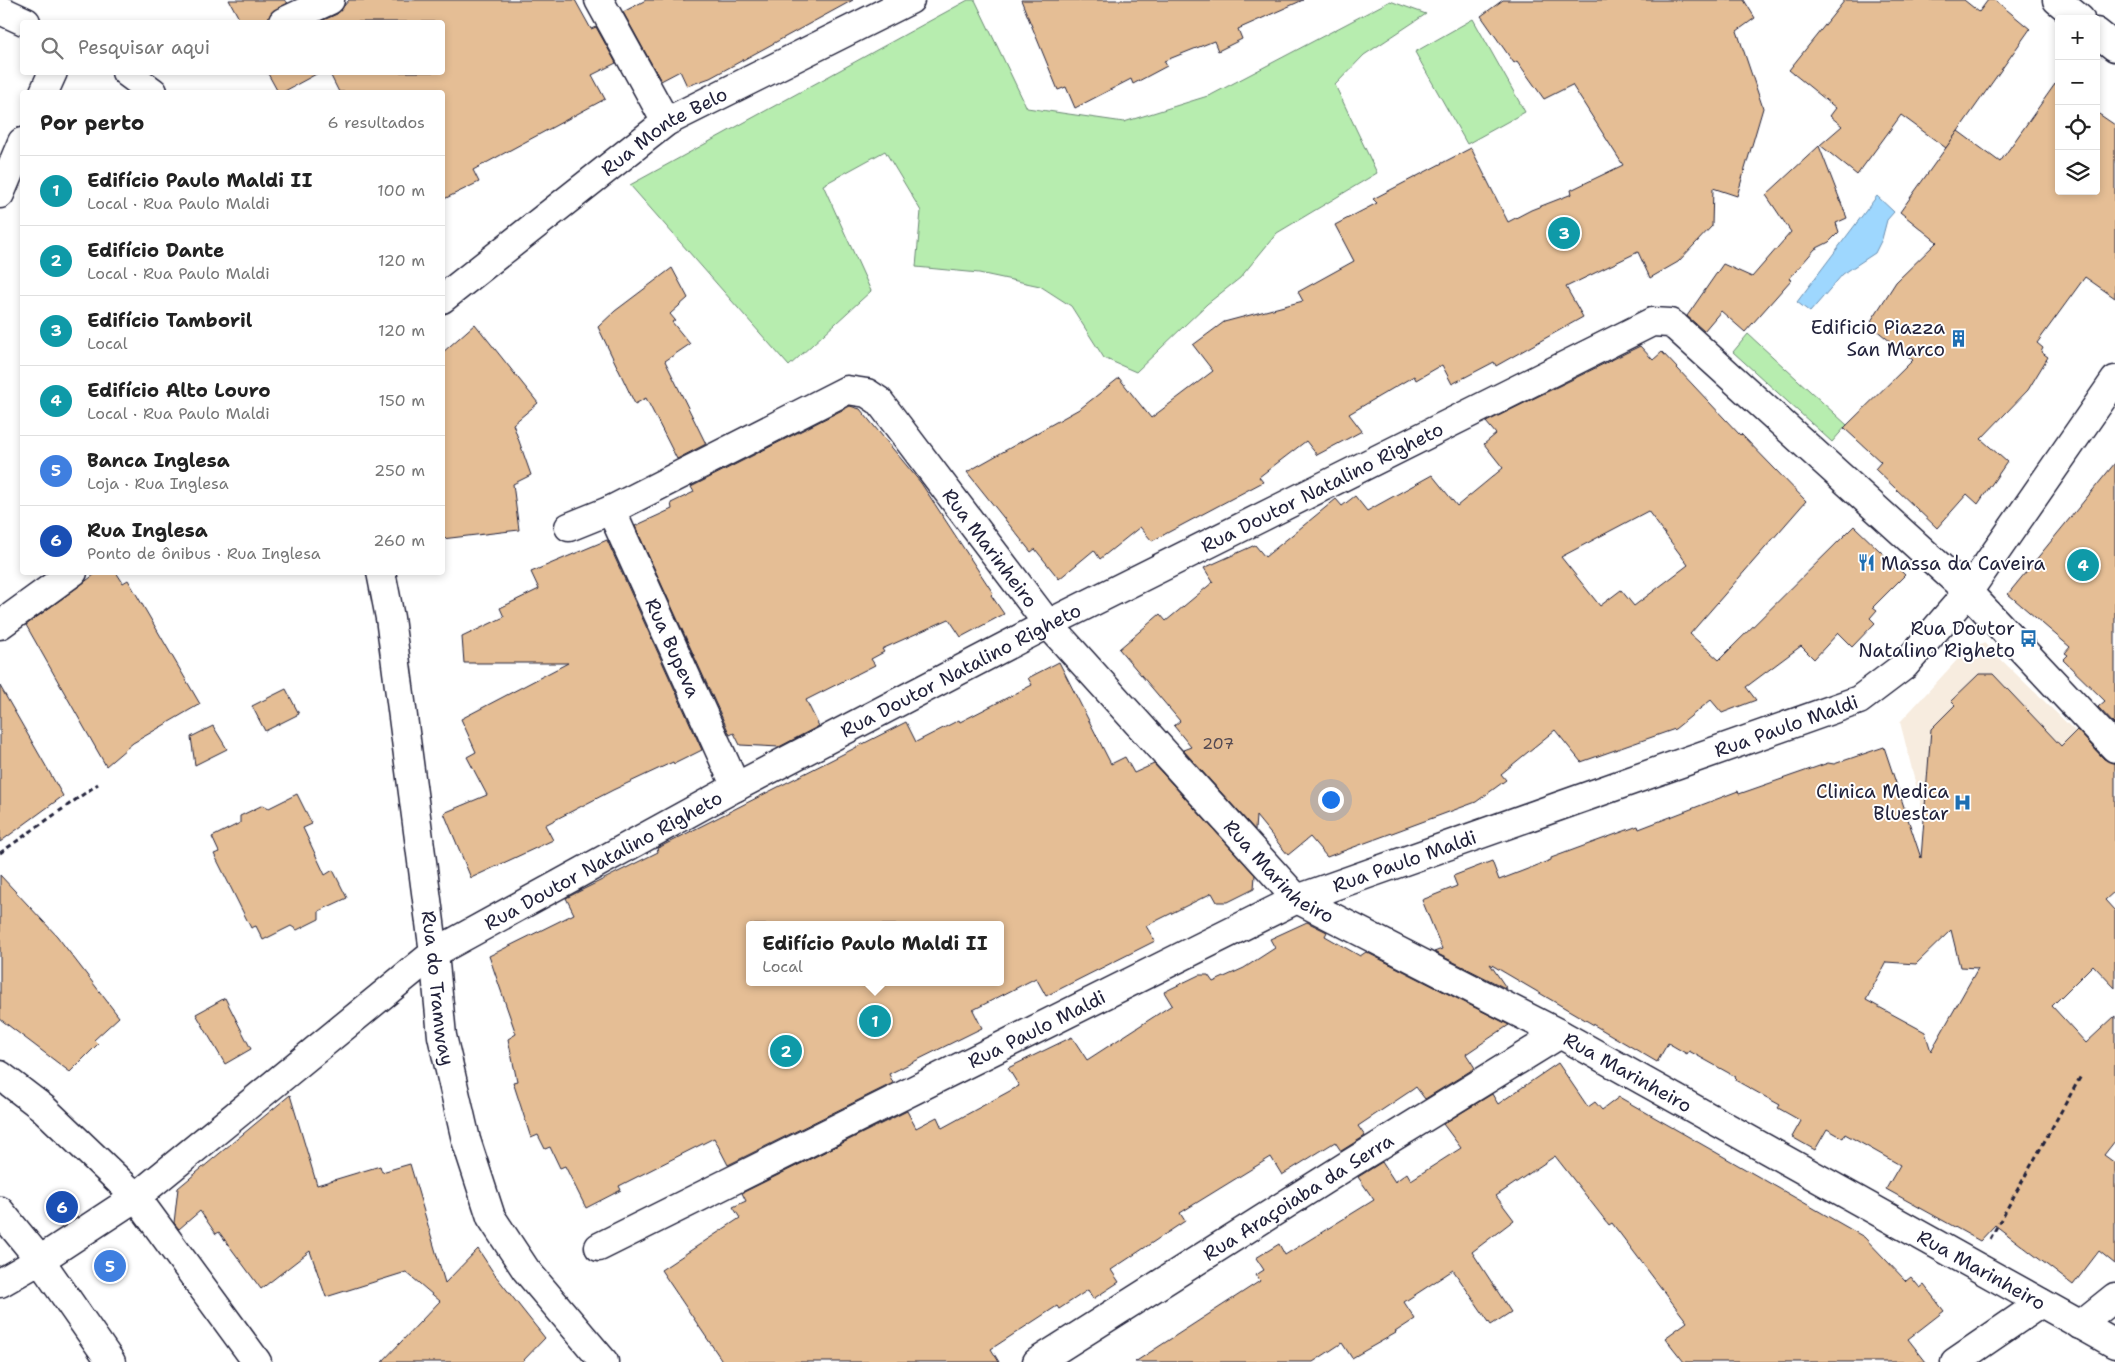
<!DOCTYPE html>
<html lang="pt">
<meta charset="utf-8">
<style>
:root{--surface:#fff;--page:#f6f6f6;--text:#222;--muted:#767676;--line:#e0e0e0;--accent:#1f6fb2}
body{margin:0;font-family:"Shantell Sans",sans-serif;background:var(--page);color:var(--text)}
.controls{position:absolute;right:15px;top:15px;display:grid;overflow:hidden;border-radius:5px;box-shadow:0 2px 8px #0003}
.controls button{width:45px;height:45px;display:grid;place-items:center;padding:0;border:0;border-bottom:1px solid var(--line);background:var(--surface);color:var(--text);font:25px sans-serif}
.you{position:absolute;left:1330px;top:799px;width:18px;height:18px;margin:-12px;border:4px solid #fff;border-radius:50%;background:#1a73e8;box-shadow:0 0 0 8px #1a73e833}
.badge{display:grid;place-items:center;width:32px;height:32px;border-radius:50%;background:var(--accent);color:#fff;font-size:16px;font-weight:700}
.pin{position:absolute;translate:-50% -50%;border:2px solid #fff;box-shadow:0 1px 5px #0006}
.popup{position:absolute;left:746px;top:921px;width:258px;height:65px;box-sizing:border-box;display:grid;place-content:center;border-radius:5px;background:var(--surface);filter:drop-shadow(0 1px 4px #0005);font-size:16px;white-space:nowrap;color:var(--muted)}
.popup b{font-size:19px;color:var(--text)}
.popup::after{content:'';position:absolute;left:50%;top:100%;margin-left:-10px;border:10px solid transparent;border-top-color:var(--surface)}
.list{margin:0;padding:0;list-style:none}
h2{display:flex;justify-content:space-between;align-items:center;height:65px;margin:0;padding:0 20px;font-size:21px}
h2 small{font-size:16px;font-weight:400;color:var(--muted)}
.list li{display:grid;grid-template-columns:32px 1fr auto;gap:15px;align-items:center;box-sizing:border-box;height:70px;padding:0 20px;border-top:1px solid var(--line)}
.list b{display:block;font-size:19px;white-space:nowrap}
.list p{margin:0;font-size:16px;white-space:nowrap;color:var(--muted)}
.list em{font-size:16px;font-style:normal;color:var(--muted)}
.icon{flex:none;width:28px;height:28px;fill:none;stroke:currentColor;stroke-width:2;stroke-linecap:round;stroke-linejoin:round}
.map{position:relative;flex:none;width:2115px;height:1362px;overflow:hidden}
.search{position:absolute;background:var(--surface);box-shadow:0 2px 8px #0003;left:20px;top:20px;width:425px;height:55px;display:flex;align-items:center;gap:12px;box-sizing:border-box;padding:0 18px;border-radius:5px;color:var(--muted);font-size:19px}
.panel{position:absolute;background:var(--surface);box-shadow:0 2px 8px #0003;left:20px;top:90px;width:425px;height:485px;border-radius:5px}
.map>svg:first-child{display:block}
.built{fill:#f7ecdf}
.green{fill:#b7edaf;stroke:#6c8875}
.water{fill:#9ed7fe;stroke:#6c8fb0}
.building{fill:#e5be95;stroke:#22223b;fill-rule:evenodd}
.lines{fill:none;stroke-linecap:round;stroke-linejoin:round}
.minor-casing{stroke:#22223b;stroke-width:31}
.major-casing{stroke:#22223b;stroke-width:31}
.path{stroke:#22223b;stroke-width:3;stroke-dasharray:5 4;stroke-linecap:butt}
.minor{stroke:#fff;stroke-width:28}
.major{stroke:#fff;stroke-width:28}
.labels{text-anchor:middle;stroke-width:4;stroke-linejoin:round;paint-order:stroke}
.number-label{font-size:16px;fill:#534952}
.street-label{font-size:19px;fill:#22223b;stroke:#fff}
.poi-label{font-size:19px;fill:#22223b;stroke:#fff;text-anchor:end}
</style>
<div class="map">
<svg width="2115" height="1362" viewBox="0 0 2115 1362">
<rect width="100%" height="100%" fill="#fff"/>
<filter id="ink" filterUnits="userSpaceOnUse"><feTurbulence type="fractalNoise" baseFrequency=".02" numOctaves="2"/><feDisplacementMap in="SourceGraphic" scale="10" xChannelSelector="R" yChannelSelector="G"/><feConvolveMatrix kernelMatrix="1 2 1 2 8 2 1 2 1" color-interpolation-filters="sRGB"/></filter>
<g filter="url(#ink)">
<path class="built" d="M1984,643l91,88 -137,141 -38,-150 69,-75z"/>
<g class="green">
<path d="M968,0h7l52,108 97,14 87,-27 179,-94 36,13 -62,41 -29,30 42,88 -100,60 -37,45 -33,26 -71,68 -32,-14 -33,-52 -31,-20 -61,-13 -63,-6 5,-56 -36,-60 -62,34 48,106 -82,75 -159,-181z"/>
<path d="M1473,19l52,93 -58,32 -52,-92z"/>
<path d="M1748,334l99,91 -15,17 -99,-90z"/>
</g>
<path class="water" d="M1877,196l17,16 -7,8 -5,19 -7,14 -32,21 -33,38 -13,-10z"/>
<g class="building">
<path d="M229,0h55l4,3 -17,10 -3,9h-27z"/>
<path d="M349,0h226l16,29 5,-2 20,36 -24,12 13,24 -132,71 6,12 -37,18v-108h-103l-10,-20h113v-50h-123l18,-8z"/>
<path d="M646,0h207l-143,78 -23,8 -7,-15 -19,10 -38,-69z"/>
<path d="M1021,0h282l-65,29 4,10 -24,12 -4,-10 -50,20 3,5 -34,18 -2,-5 -56,29 -9,-21 -8,3z"/>
<path d="M1503,0h241l11,18 -18,13 26,77 -26,88 -24,-8 -1,38 -34,36 -28,16 -12,-26 -72,35 17,30 -87,49 -2,-4 -42,22 -10,-19 -26,15 -2,-4 -65,38 13,17 -45,24 -11,-14 -47,36 4,5 -111,59 -12,-14 -40,32 -6,-9 -35,29 -24,-30 -4,3 -64,-80 114,-64 38,-30 32,40 62,-47 -20,-26 31,-23 79,-21 -5,-9 56,-31 -19,-36 42,-22 -4,-4 98,-51 37,74 23,-12 41,-16 -1,-4 52,-25 -51,-80 -28,14 -27,-38 -3,2 -33,-47z"/>
<path d="M1845,0h119l15,12 9,-12h7l35,29 -84,119 -45,-33 -44,60 -37,-30 22,-19 -12,-10 6,-8 -47,-38z"/>
<path d="M267,72h53l-37,20h-5z"/>
<path d="M2055,84l4,2v105h37v-79l19,13v173l-30,-21 -48,66 6,5 -2,4 7,5 -20,33 -47,49 26,23 -29,42 -11,-10 -30,34 -62,-59 6,-7 -37,-34 69,-68 -38,-31 3,-4 -7,-4 25,-39 41,-40 -37,-30 58,-81 42,31z"/>
<path d="M1819,146l28,72 -11,5 3,9 -10,10 -14,7 -26,30 2,1 -46,52 -24,-21 -17,20 -17,-15 36,-52 29,13 39,-45 -25,-37z"/>
<path d="M672,268l16,30 -18,16 5,6 -3,2 18,22 -25,17 41,83 -29,15 -31,-61 -11,6 -37,-77 17,-16z"/>
<path d="M475,324l63,79 -25,21 18,51 -18,9 6,46 -77,9v-186z"/>
<path d="M1640,346l13,14 9,-8 78,83 1,-1 65,67 -116,133 29,26 135,-134 51,49 -32,32 4,3 -7,8 5,5 -23,24 -14,-14 -24,26 -13,-13 -55,41 10,13 -34,13 -11,-13 -36,29 -94,33 -26,-32 -54,44 5,6 -30,22 -149,55 -17,-20 -22,18 -32,-39 -1,14 -72,-80 8,-3 -17,-21 6,-5 -61,-72 41,-35 6,7 47,-39 -9,-14 51,-23 10,12 71,-58 6,7 13,-10 12,15 65,-36 25,31 46,-38 -19,-24 12,-10 -10,-12zM1648,511l40,54 -54,41 -13,-16 -21,16 -39,-49z"/>
<path d="M850,406l10,3 61,74 72,110 -2,2 13,19 -43,23 -12,-18 -67,30 2,3 -13,7 4,6 -69,35 13,26 -40,21 -39,-2 -6,-12 -4,2 -95,-209 37,-17 -1,-6 23,-11 -3,-5z"/>
<path d="M2115,463v262l-17,-18 7,-6 -42,-41 5,-5 -3,-2 5,-6 -62,-53z"/>
<path d="M607,540l95,210 -28,14 -1,-2 -60,28 -68,35 8,15 -82,38 -27,-65 43,-18 -20,-38 9,-5 -15,-33 107,-56h-104l-2,-26 42,-20 -4,-9 39,-19 -8,-17z"/>
<path d="M98,572h18l7,11 5,-3 72,124 -67,39 -27,23 -80,-141z"/>
<path d="M1059,662l52,102 14,-7 9,16 20,-9 101,111 -1,14 -26,13h-11l-5,-9 -66,33 9,15 -109,55 -10,-18 -63,32 9,18 -93,46 4,9 -165,82 -14,-27 -95,48 2,4 -35,18 -21,-42 -5,2 -10,-21 -5,2 -7,-14 -7,3 -18,-56 4,-1 -9,-42 8,-5 -27,-78 85,-42 -8,-16 92,-46 -1,-4 3,-1 246,-125 10,20 43,-22 1,2 72,-37 -4,-7zM750,925h250v57h-250z"/>
<path d="M1979,674h14l68,72 16,-16 27,29 11,4v128l-10,9 10,11v77l-22,-23 -41,41 34,37 29,-27v125l-11,14 11,8v101l-16,-13 -26,34 -78,-60 -15,16 -94,-52 14,-24 -55,-31 -2,4 -16,-9 -12,21 -23,-13 9,-16 -23,-13 2,-3 -45,-25 1,-3 -47,-26 -2,3 -19,-11 -11,19 -167,-98 17,25 -73,-37 8,-3 -20,-49 35,-14 -4,-10 39,-15 7,19 52,-20v-2l87,-32 1,3 99,-38 1,3 89,-31 6,1 50,-17 37,111 10,-129 24,-24 -4,-4zM1951,930l9,37 18,1 -47,83 -6,-19 -59,-32 20,-38 30,2z"/>
<path d="M0,686l63,110 -63,46z"/>
<path d="M286,689l13,25 -34,17 -13,-25z"/>
<path d="M213,726l14,23 -32,16 -4,-28z"/>
<path d="M297,794l15,30 -9,4 22,47 8,-5 14,28 -28,13v8l-22,11 -6,-4 -28,14 -7,-14 -5,2 -37,-74 5,-2 -7,-15 28,-14v-7l23,-11 6,3z"/>
<path d="M0,875l57,61 62,81 -25,23 4,4 -28,28 -70,-53z"/>
<path d="M1307,922l20,10 -2,4 35,20 6,-4 143,73 -43,29 9,14 -50,31 -9,-12 -4,3 -54,36 7,10 -24,15 -6,-9 -53,33 -11,-18 -91,56 5,8 -74,49 8,12 -26,17 -5,-9 -29,19 -2,-3 -66,43 8,13h-276l-62,-92 79,-52 -7,-11 13,-6 -4,-8 165,-82 9,17 21,-11 5,11 77,-42 -11,-18 64,-31 15,23 85,-55 -8,-13 35,-17h9l5,7 31,-14 31,-20 -5,-9z"/>
<path d="M225,998l26,51 -26,15 -29,-50z"/>
<path d="M1558,1063l30,44 7,-5 7,8 17,-13 245,140 42,44 5,-4 9,11 4,-3 20,26 -36,28 18,23h-242l-19,-24 22,-16 -75,-99 -3,2 -54,-69 -59,40 18,24 -42,32 39,60 -20,13 -38,-55 -49,32 11,17 -20,13 1,1 -44,25 -10,-15 -29,19h-178l125,-81 -4,-6 8,-5 -8,-12 23,-14 6,11 89,-55 -16,-23 24,-15 13,20 12,-9 4,7 50,-32 -18,-24 49,-30 6,10z"/>
<path d="M290,1095l27,90 63,-19 2,6 28,-8 35,119 33,-34 17,26 50,63 -23,24h-140l58,-61 -34,-29 -80,25 -16,-46 -49,38 -42,-57 -3,2 -16,-23 -21,18 -5,-6 4,-35z"/>
</g>
<g class="lines">
<defs>
<g id="minor">
<path d="M599,0l67,122"/>
<path d="M0,10l26,12"/>
<path d="M283,22l47,-22"/>
<path d="M126,72l27,20"/>
<path d="M44,92l9,-20"/>
<path d="M0,194l22,-52"/>
<path id="s1" d="M442,299l224,-177 244,-122"/>
<path id="s2" d="M611,510l125,277"/>
<path id="s3" d="M569,527l42,-17 236,-120 20,3 12,8 169,223 249,275 263,135 555,310"/>
<path id="s4" d="M381,572l9,46 44,335 8,83 24,104 25,77 35,53 78,92"/>
<path d="M0,625l73,-53"/>
<path d="M0,1075l43,33 93,89 121,165"/>
<path d="M0,1211l40,49 71,102"/>
<path id="s5" d="M599,1247l698,-348 562,-199 45,-34 64,-74 147,-212"/>
<path id="s6" d="M0,1283l40,-23 96,-63 298,-244 302,-166 312,-163 604,-302 18,1 6,4 292,265 147,156"/>
<path d="M2080,1325l35,-28"/>
<path id="s7" d="M1037,1362l314,-199 209,-129"/>
<path d="M1955,1362l86,-59"/>
</g>
<g id="major">
<path d="M2057,0l23,19"/>
<path d="M2096,32l19,15"/>
</g>
</defs>
<use href="#minor" class="minor-casing"/>
<use href="#major" class="major-casing"/>
<g class="path">
<path d="M0,853l98,-69"/>
<path d="M1990,1239l92,-165"/>
</g>
<use href="#minor" class="minor"/>
<use href="#major" class="major"/>
</g>
</g>
<defs>
<symbol id="building-bare" viewBox="-9 -9 18 18"><path d="M-4-6H4V6H1V3H-1V6H-4ZM-2.5-4.3h1.7v1.8h-1.7ZM.8-4.3h1.7v1.8H.8ZM-2.5-1h1.7V.8h-1.7ZM.8-1h1.7V.8H.8Z" fill="#1f6fb2" stroke="#fff" stroke-width="2.5" paint-order="stroke"/></symbol>
<symbol id="restaurant-bare" viewBox="-9 -9 18 18"><path d="M-5-6h1v4h1v-4h1v4h1v-4h1v5L-1.5 .5V6h-2V.5L-5-1ZM5-6V6H3V1.5H1.5Q1.5-4 5-6Z" fill="#1f6fb2" stroke="#fff" stroke-width="2.5" paint-order="stroke"/></symbol>
<symbol id="bus-bare" viewBox="-9 -9 18 18"><path d="M-5-6H5V4H4V6H2V4H-2V6H-4V4H-5ZM-3.5-4V0h7V-4ZM-3.5 1.2v1.5H-2V1.2ZM2 1.2v1.5H3.5V1.2Z" fill="#1f6fb2" stroke="#fff" stroke-width="2.5" paint-order="stroke"/></symbol>
<symbol id="hospital-bare" viewBox="-9 -9 18 18"><path d="M-5-5h3v3.5h4V-5h3V5h-3V1.5h-4V5h-3Z" fill="#1f6fb2" stroke="#fff" stroke-width="2.5" paint-order="stroke"/></symbol>
</defs>
<g fill-rule="evenodd">
<use href="#building-bare" x="1946" y="326" width="25" height="25"/>
<use href="#restaurant-bare" x="1854" y="550" width="25" height="25"/>
<use href="#bus-bare" x="2016" y="626" width="25" height="25"/>
<use href="#hospital-bare" x="1950" y="790" width="25" height="25"/>
</g>
<g class="labels">
<g class="number-label">
<text x="1218" y="749">207</text>
</g>
<g class="street-label">
<text dy="7" stroke="none"><textPath href="#s1" startOffset="279">Rua Monte Belo</textPath></text>
<text dy="7" stroke="none"><textPath href="#s6" startOffset="1549">Rua Doutor Natalino Righeto</textPath></text>
<text dy="7" stroke="none"><textPath href="#s3" startOffset="529">Rua Marinheiro</textPath></text>
<text dy="7" stroke="none"><textPath href="#s2" startOffset="151">Rua Bupeva</textPath></text>
<text dy="7" stroke="none"><textPath href="#s6" startOffset="1144">Rua Doutor Natalino Righeto</textPath></text>
<text dy="7" stroke="none"><textPath href="#s5" startOffset="1299">Rua Paulo Maldi</textPath></text>
<text dy="7" stroke="none"><textPath href="#s6" startOffset="739">Rua Doutor Natalino Righeto</textPath></text>
<text dy="7" stroke="none"><textPath href="#s5" startOffset="894">Rua Paulo Maldi</textPath></text>
<text dy="7" stroke="none"><textPath href="#s3" startOffset="964">Rua Marinheiro</textPath></text>
<text dy="7" stroke="none"><textPath href="#s4" startOffset="420">Rua do Tramway</textPath></text>
<text dy="7" stroke="none"><textPath href="#s5" startOffset="489">Rua Paulo Maldi</textPath></text>
<text dy="7" stroke="none"><textPath href="#s3" startOffset="1369">Rua Marinheiro</textPath></text>
<text dy="7" stroke="none"><textPath href="#s7" startOffset="309">Rua Araçoiaba da Serra</textPath></text>
<text dy="7" stroke="none"><textPath href="#s3" startOffset="1774">Rua Marinheiro</textPath></text>
</g>
<g class="poi-label">
<text x="1945" y="334">Edificio Piazza<tspan x="1945" dy="22">San Marco</tspan></text>
<text x="1881" y="570" text-anchor="start">Massa da Caveira</text>
<text x="2015" y="635">Rua Doutor<tspan x="2015" dy="22">Natalino Righeto</tspan></text>
<text x="1949" y="798">Clinica Medica<tspan x="1949" dy="22">Bluestar</tspan></text>
</g>
</g>
</svg>
<div class="controls">
<button>+</button>
<button>−</button>
<button><svg class="icon" aria-label="locate" viewBox="0 0 24 24"><circle cx="12" cy="12" r="6"/><path d="M12 2v4M12 18v4M2 12h4M18 12h4"/></svg></button>
<button><svg class="icon" aria-label="layers" viewBox="0 0 24 24"><path d="M12 4l9 5-9 5-9-5zM3 14l9 5 9-5"/></svg></button>
</div>
<div class="you"></div>
<div class="pin badge" style="left:875px;top:1021px;background:#0f9aa8">1</div>
<div class="popup"><b>Edifício Paulo Maldi II</b>Local</div>
<div class="pin badge" style="left:786px;top:1051px;background:#0f9aa8">2</div>
<div class="pin badge" style="left:1564px;top:233px;background:#0f9aa8">3</div>
<div class="pin badge" style="left:2083px;top:565px;background:#0f9aa8">4</div>
<div class="pin badge" style="left:110px;top:1266px;background:#3f7fe0">5</div>
<div class="pin badge" style="left:62px;top:1207px;background:#1a4fb4">6</div>
<div class="search"><svg class="icon" aria-label="search" viewBox="0 0 24 24"><circle cx="10" cy="10" r="6"/><path d="M15 15l6 6"/></svg>Pesquisar aqui</div>
<section class="panel">
<h2>Por perto<small>6 resultados</small></h2>
<ul class="list">
<li><span class="badge" style="background:#0f9aa8">1</span><div><b>Edifício Paulo Maldi II</b><p>Local · Rua Paulo Maldi</p></div><em>100 m</em></li>
<li><span class="badge" style="background:#0f9aa8">2</span><div><b>Edifício Dante</b><p>Local · Rua Paulo Maldi</p></div><em>120 m</em></li>
<li><span class="badge" style="background:#0f9aa8">3</span><div><b>Edifício Tamboril</b><p>Local</p></div><em>120 m</em></li>
<li><span class="badge" style="background:#0f9aa8">4</span><div><b>Edifício Alto Louro</b><p>Local · Rua Paulo Maldi</p></div><em>150 m</em></li>
<li><span class="badge" style="background:#3f7fe0">5</span><div><b>Banca Inglesa</b><p>Loja · Rua Inglesa</p></div><em>250 m</em></li>
<li><span class="badge" style="background:#1a4fb4">6</span><div><b>Rua Inglesa</b><p>Ponto de ônibus · Rua Inglesa</p></div><em>260 m</em></li>
</ul>
</section>
</div>
